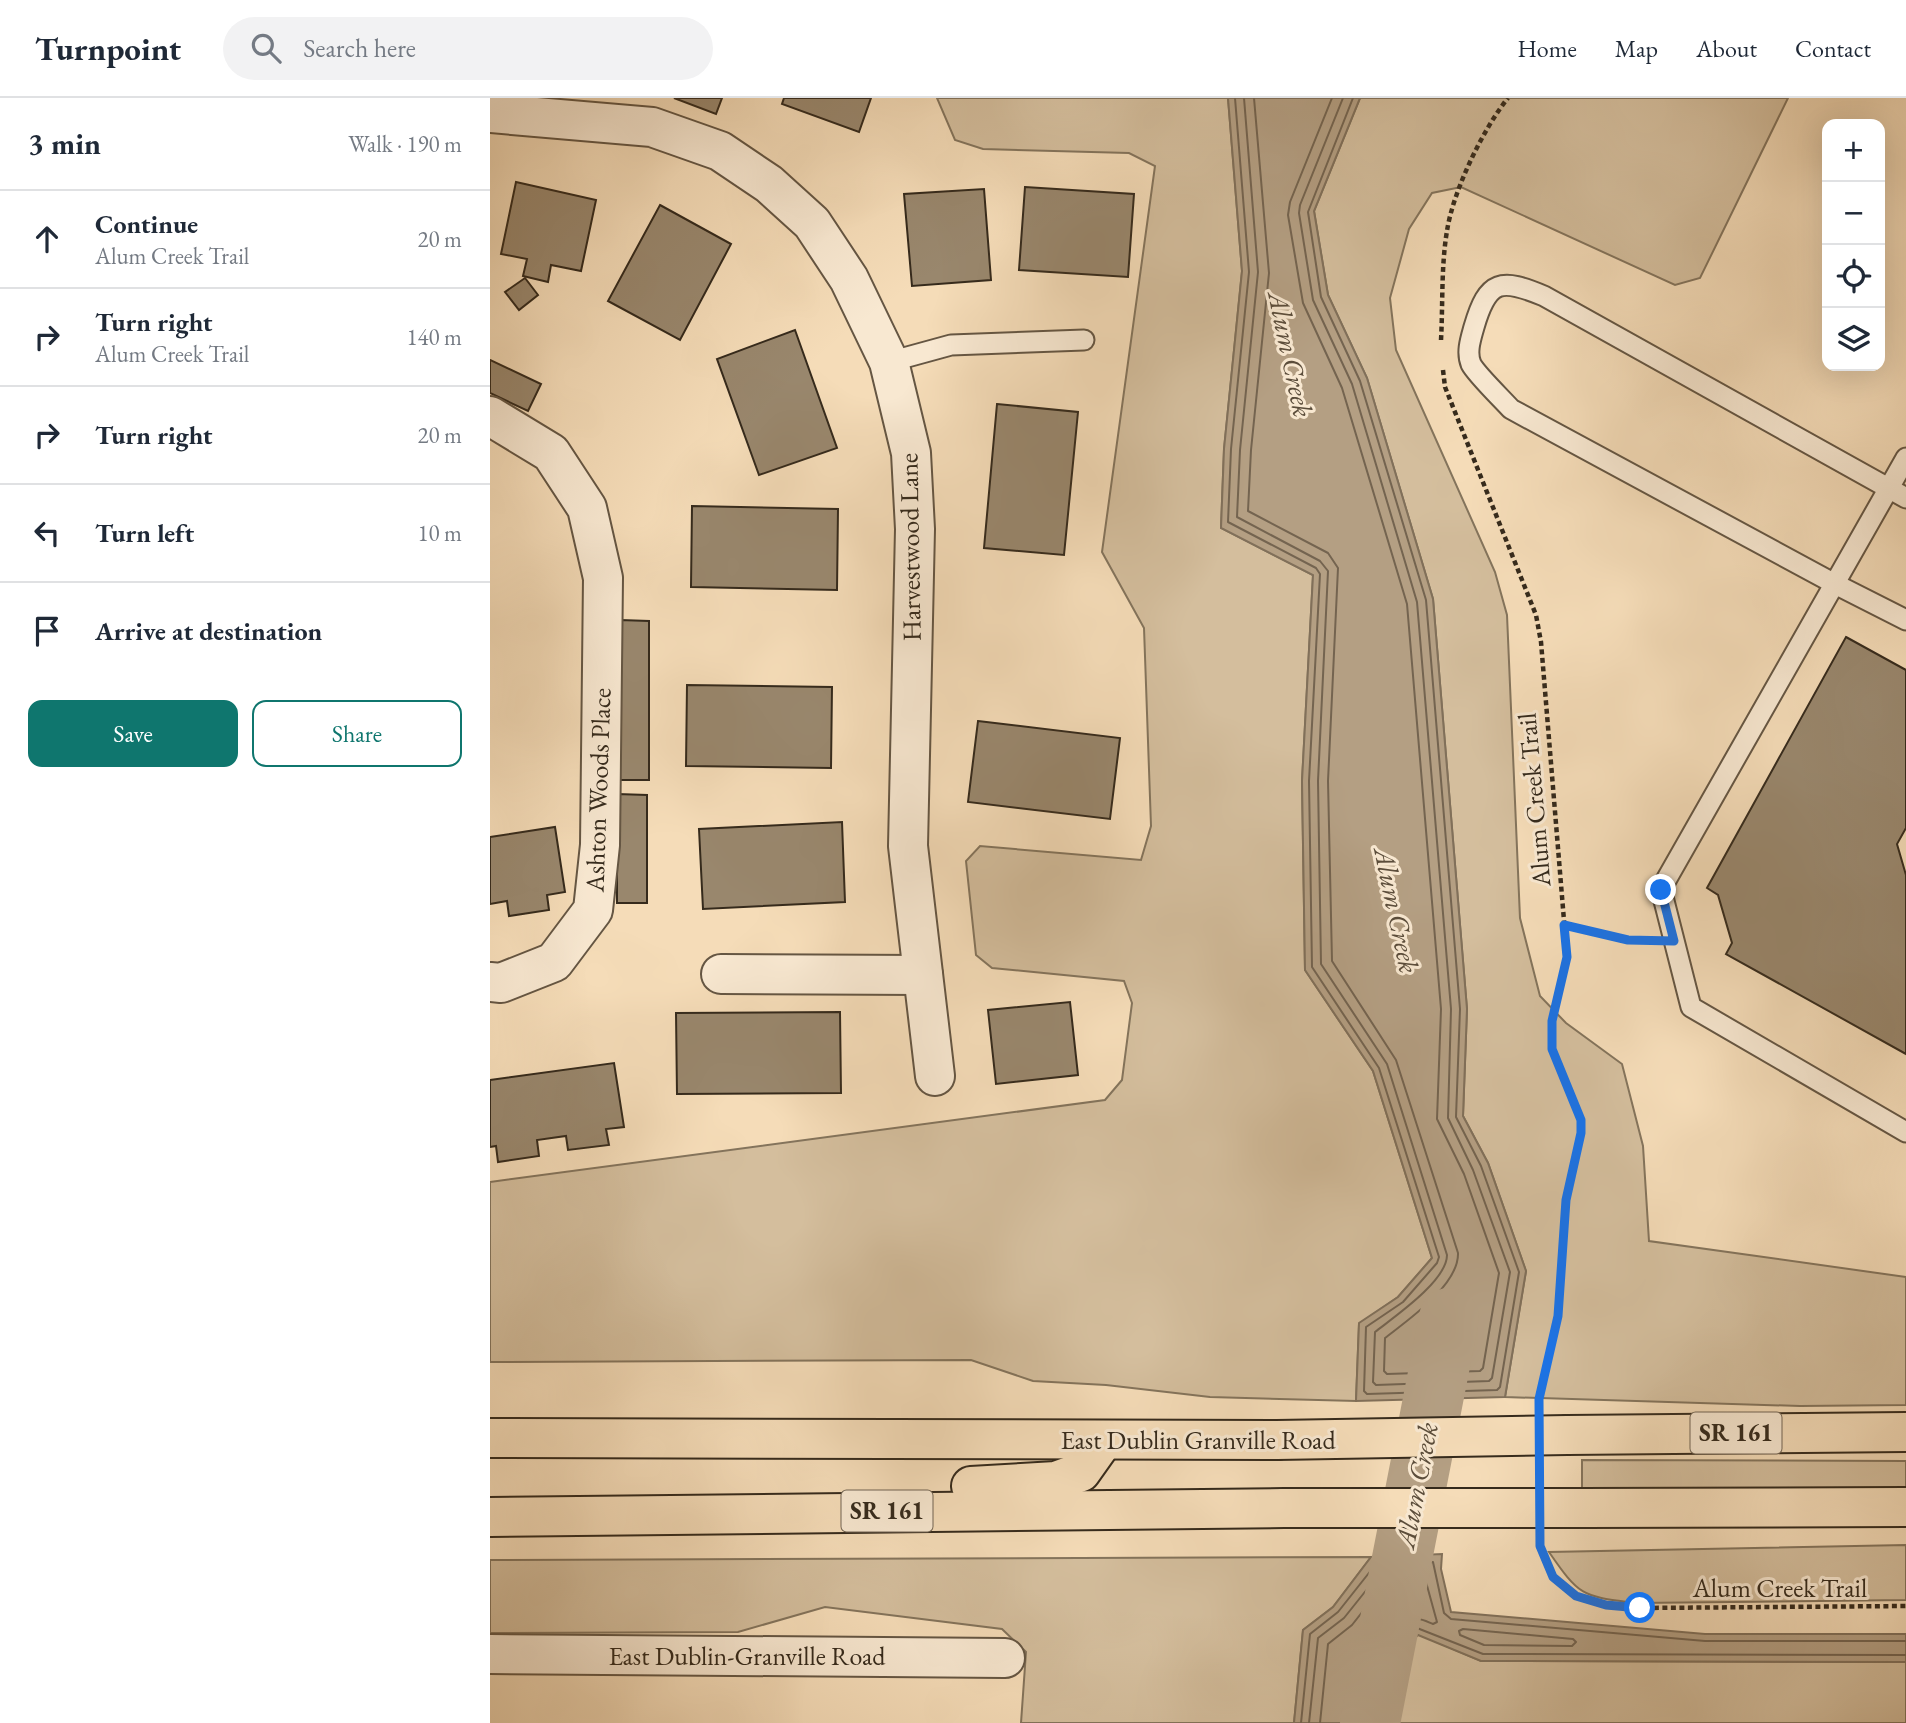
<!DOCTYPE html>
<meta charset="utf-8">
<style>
:root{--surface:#fff;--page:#f2f2f3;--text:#1f2937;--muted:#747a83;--line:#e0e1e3;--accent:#0f766e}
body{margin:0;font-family:"EB Garamond",serif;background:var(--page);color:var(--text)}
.controls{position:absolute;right:21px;top:21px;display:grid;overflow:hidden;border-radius:14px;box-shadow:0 7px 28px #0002}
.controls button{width:63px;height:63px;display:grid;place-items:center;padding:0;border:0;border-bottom:2px solid var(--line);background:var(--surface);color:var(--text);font:35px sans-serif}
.stop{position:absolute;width:21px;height:21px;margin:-16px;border:5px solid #1a73e8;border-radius:50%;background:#fff}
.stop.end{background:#1a73e8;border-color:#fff;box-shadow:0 2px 7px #0008}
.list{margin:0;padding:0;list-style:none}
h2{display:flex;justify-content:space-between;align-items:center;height:91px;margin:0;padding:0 28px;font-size:30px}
h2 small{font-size:23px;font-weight:400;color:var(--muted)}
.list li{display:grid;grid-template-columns:46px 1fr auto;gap:21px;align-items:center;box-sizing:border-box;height:98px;padding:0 28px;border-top:2px solid var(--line)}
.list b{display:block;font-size:26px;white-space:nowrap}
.list p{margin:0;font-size:23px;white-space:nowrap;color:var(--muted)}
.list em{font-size:23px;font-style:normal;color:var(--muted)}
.actions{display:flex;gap:14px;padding:21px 28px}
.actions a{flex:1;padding:16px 0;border:2px solid var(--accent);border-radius:14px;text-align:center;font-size:24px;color:var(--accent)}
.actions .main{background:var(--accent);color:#fff}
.icon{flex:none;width:38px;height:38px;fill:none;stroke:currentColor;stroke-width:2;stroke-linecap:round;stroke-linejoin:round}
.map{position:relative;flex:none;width:1416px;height:1625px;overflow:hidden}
header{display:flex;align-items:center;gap:42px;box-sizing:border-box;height:98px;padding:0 35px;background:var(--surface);border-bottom:2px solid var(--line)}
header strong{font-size:33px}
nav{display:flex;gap:38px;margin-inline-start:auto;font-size:24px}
.search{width:490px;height:63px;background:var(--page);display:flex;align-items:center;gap:18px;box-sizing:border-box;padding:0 24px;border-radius:38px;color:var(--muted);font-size:26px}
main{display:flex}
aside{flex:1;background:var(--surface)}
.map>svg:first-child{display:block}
.green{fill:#d4be9d;stroke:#84745c;stroke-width:2}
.water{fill:#b49f83;stroke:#81705a;stroke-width:2}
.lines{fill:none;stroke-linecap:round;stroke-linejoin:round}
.shore{stroke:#746450;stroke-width:2}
.river{stroke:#b49f83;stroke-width:60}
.building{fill:#99876d;stroke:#352a1c;stroke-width:2}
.service-casing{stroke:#655643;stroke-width:23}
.minor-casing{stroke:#655643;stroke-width:42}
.primary-casing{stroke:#352a1c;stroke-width:42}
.path{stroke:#352a1c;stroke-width:4.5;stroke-dasharray:5 3.5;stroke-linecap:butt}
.service{stroke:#f8e8d1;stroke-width:19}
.minor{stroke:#f8e8d1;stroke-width:38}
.primary{stroke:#f5dcb8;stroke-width:38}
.primary-bridge-casing{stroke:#352a1c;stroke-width:42;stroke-linecap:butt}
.primary-bridge{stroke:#f5dcb8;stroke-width:38}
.route{stroke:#1a73e8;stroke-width:9}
.labels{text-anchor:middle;stroke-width:6;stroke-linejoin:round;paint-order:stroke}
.shield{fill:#f8e8d1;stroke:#706352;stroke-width:2}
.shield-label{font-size:24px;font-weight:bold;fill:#352a1c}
.street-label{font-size:26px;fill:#352a1c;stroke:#f8e8d1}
.water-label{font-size:28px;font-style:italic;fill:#5b4d3b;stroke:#f8e8d1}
</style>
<header>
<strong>Turnpoint</strong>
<div class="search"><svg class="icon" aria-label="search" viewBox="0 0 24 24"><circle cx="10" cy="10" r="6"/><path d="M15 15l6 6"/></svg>Search here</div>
<nav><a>Home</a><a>Map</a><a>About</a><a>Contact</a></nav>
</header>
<main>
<aside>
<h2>3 min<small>Walk · 190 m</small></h2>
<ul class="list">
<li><svg class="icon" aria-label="ahead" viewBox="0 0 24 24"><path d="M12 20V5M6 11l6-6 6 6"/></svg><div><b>Continue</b><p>Alum Creek Trail</p></div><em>20 m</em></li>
<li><svg class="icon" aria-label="right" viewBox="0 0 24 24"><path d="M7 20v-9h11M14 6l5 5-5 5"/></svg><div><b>Turn right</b><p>Alum Creek Trail</p></div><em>140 m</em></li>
<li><svg class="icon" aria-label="right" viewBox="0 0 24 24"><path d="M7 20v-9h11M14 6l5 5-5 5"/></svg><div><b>Turn right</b></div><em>20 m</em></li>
<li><svg class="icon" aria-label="left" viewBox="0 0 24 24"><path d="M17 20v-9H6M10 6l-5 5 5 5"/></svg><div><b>Turn left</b></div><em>10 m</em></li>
<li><svg class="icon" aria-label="arrive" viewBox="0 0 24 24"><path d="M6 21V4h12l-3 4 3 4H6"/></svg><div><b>Arrive at destination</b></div></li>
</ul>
<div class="actions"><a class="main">Save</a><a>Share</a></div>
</aside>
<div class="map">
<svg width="1416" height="1625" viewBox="0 0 1416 1625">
<rect width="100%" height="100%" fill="#f5dcb8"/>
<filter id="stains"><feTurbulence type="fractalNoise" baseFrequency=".00286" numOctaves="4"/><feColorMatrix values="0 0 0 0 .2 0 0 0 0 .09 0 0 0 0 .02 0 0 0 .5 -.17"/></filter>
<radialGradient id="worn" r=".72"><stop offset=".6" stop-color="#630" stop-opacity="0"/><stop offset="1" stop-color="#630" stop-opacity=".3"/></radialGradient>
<g class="green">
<path d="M447,0h291l14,173 -18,178 -3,79 92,47 -11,206 3,189 68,101 59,187 -34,39 -39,27 -3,77 -146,-4 -104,-12 -73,-4 -62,-21 -481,2v-180l615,-82 17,-20 10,-77 -8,-22 -132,-13 -16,-13 -10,-94 14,-15 161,14 10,-34 -7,-198 -42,-76 53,-386 -26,-13 -146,-4 -28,-9z"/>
<path d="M870,0h428l-88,180 -25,7 -214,-98 -29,6 -23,36 -19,69 6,52 99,222 12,43 13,303 20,78 26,27 56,41 21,82 6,95 257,36v128l-106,1 -295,-9 21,-126 -38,-108 -25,-47 4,-107 -34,-410 -66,-221 -39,-83 -14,-84z"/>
<path d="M1092,1362l324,1v30h-324z"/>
<path d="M1416,1447v55l-271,3c-53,-7 -55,-6 -86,-51z"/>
<path d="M881,1459l-38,50 -30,23 -9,93h-273l5,-71 -24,-23 -177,-22 -87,25 -248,1v-73z"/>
<path d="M928,1536l63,27 425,1v61h-527l8,-58z"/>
</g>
<g class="water">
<path d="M738,0h132l-46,113 14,84 39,83 66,221 34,410 -4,107 25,47 38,108 -21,126 -149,4 3,-78 39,-26 34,-39 -59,-187 -68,-101 -3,-189 11,-206 -92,-47 3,-79 18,-178z"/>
<path d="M952,1456l-1,15 10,43 254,22h201v28l-425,-1 -63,-26 -31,30 -8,58h-85l9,-93 30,-23 38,-50z"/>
</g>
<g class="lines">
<g class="shore">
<path d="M745,0l14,174 -18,177 -3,73 88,46 4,6 -11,207 3,186 67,101 60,189 -2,6 -34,39 -37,25 -2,64 3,3 130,-4 3,-3 19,-115 -38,-106 -25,-49 4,-108 -34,-409 -66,-219 -39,-84 -13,-85 45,-114"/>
<path d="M754,0l14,174 -18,178 -3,67 83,44 8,10 -10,210 3,183 66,100 60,191c0,26 -53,62 -72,77l-2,50 3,3 113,-4 3,-3 18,-106 -37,-102 -25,-52 3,-109 -34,-407 -65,-218 -39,-84 -14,-87 1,-8 43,-107"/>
<path d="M764,0l15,175 -18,177 -3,61 80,42 10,15 -10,213 4,180 64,99 62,193c1,32 -50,67 -73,85l-1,33 3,3 93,-3 3,-3 16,-95 -35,-99 -27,-55 4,-110 -34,-405 -65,-216 -39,-85 -15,-88 2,-13 42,-104"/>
<path d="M973,1531l110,10 3,3 -4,4 -88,-1 -24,-10 -1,-4z"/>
<path d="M811,1625l9,-89 28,-22 38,-48 57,-2 11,51 7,6 254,22h201"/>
<path d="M819,1625l9,-85 26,-20 36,-45 43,-2 14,51 -4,2c-5,-2 -10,-5 -16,-5 -12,1 -42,33 -46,43l-8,61"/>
<path d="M830,1625l8,-79 24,-19 33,-42 30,-1 6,25c-5,2 -11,2 -16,5 -12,6 -37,31 -43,43l-9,68"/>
<path d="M882,1625l8,-61 37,-34 66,26 423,1"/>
</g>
<path class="river" d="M880,1625l79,-405"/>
</g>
<g class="building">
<path d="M184,0h48l-6,16z"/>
<path d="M294,0h87l-12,34 -77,-28z"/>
<path d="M26,84l80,18 -15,71 -30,-6 -3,17 -25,-6 4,-17 -26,-5z"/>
<path d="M535,89l109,7 -6,83 -109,-7z"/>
<path d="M494,91l7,91 -79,6 -8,-92z"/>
<path d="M170,107l71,39 -51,96 -72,-39z"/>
<path d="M35,180l13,17 -19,15 -14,-18z"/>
<path d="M305,232l42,118 -78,27 -42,-116z"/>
<path d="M0,262l51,24 -13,27 -38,-18z"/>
<path d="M507,306l81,8 -14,143 -80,-7z"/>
<path d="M202,408l146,3 -1,81 -146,-3z"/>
<path d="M130,522l29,1v159h-30z"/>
<path d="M1356,539l60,33v158l-9,16 9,31v179l-180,-100 6,-11 -14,-48 -11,-7z"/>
<path d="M197,587l145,2 -1,81 -145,-2z"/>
<path d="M488,623l142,17 -10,81 -142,-17z"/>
<path d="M127,696l30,1v108h-30z"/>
<path d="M352,724l3,80 -142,7 -4,-80z"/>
<path d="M65,729l10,65 -18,3 2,15 -40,6 -2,-15 -17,3v-67z"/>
<path d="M580,904l8,73 -82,9 -8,-74z"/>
<path d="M350,914l1,81 -164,1 -1,-81z"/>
<path d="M124,965l10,64 -18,2 3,16 -41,5 -2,-14 -29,4 2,16 -41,6 -2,-16 -6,1v-67z"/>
</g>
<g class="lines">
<defs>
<g id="service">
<path d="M399,264l62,-17 133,-5"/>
<path d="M1416,360l-245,431 30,118 215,125"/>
<path d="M1416,400l-362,-202c-43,-18 -56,-17 -70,31 -3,11 -8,25 -3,37 5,10 31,35 40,45l324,175 71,36"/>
</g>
<g id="minor">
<path d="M0,15l162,14 68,24 49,33 43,39 37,56 40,83 22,91 4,76 -7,317 27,230"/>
<path d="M0,318l61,37 36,55 16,70 -3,267 -7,65 -39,52 -53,21 -11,-1"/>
<path d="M231,876l202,1"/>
<path d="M0,1556l515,4"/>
</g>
<g id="primary">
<path d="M1077,1337l339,-3"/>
<path d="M0,1340l787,2"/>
<path d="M481,1388l85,-5 25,-9 22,-31"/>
<path d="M1093,1410l323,-1"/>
<path d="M0,1419l794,-9"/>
</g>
</defs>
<use href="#service" class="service-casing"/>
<use href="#minor" class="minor-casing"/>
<use href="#primary" class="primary-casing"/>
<g class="path">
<path d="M951,242c2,-36 0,-74 6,-109 6,-40 36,-102 61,-133"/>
<path d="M953,272l2,17 91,228 5,27 26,315 -15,64v28l29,71v13l-15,67 -8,116 -19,85"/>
<path d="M1074,827l64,15h21"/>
<path d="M1050,1445c11,54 53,61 100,65l266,-2"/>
</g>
<use href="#service" class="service"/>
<use href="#minor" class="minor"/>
<use href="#primary" class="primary"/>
<defs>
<g id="primary-bridge">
<path d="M787,1342l290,-5"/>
<path d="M794,1410h299"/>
</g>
</defs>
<use href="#primary-bridge" class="primary-bridge-casing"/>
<use href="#primary-bridge" class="primary-bridge"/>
</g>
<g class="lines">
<path class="route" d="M1150,1510l-34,-3 -30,-9 -23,-19 -13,-31 -1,-147 19,-83 8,-116 15,-67v-13l-29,-71v-28l15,-64 -3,-32 64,15 46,1 -13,-51"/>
</g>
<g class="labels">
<g class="shield">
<rect x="1200.5" y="1314.5" width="91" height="41" rx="5"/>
<rect x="351.5" y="1392.5" width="91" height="41" rx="5"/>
</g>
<g class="shield-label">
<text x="1246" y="1343">SR 161</text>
<text x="397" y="1421">SR 161</text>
</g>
<g class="street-label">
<text transform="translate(420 449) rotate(-91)" y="9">Harvestwood Lane</text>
<text transform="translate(108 692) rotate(-88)" y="9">Ashton Woods Place</text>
<text transform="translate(1044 702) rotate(-95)" y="9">Alum Creek Trail</text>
<text x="708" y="1351">East Dublin Granville Road</text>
<text x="1290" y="1499">Alum Creek Trail</text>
<text x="257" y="1567">East Dublin-Granville Road</text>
</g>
<g class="water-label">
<text transform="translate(801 256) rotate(78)" y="10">Alum Creek</text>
<text transform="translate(907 812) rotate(78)" y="10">Alum Creek</text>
<text transform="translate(926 1387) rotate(-79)" y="10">Alum Creek</text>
</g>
</g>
<rect width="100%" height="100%" filter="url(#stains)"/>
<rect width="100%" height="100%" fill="url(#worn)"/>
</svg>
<div class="controls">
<button>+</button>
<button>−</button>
<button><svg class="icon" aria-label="locate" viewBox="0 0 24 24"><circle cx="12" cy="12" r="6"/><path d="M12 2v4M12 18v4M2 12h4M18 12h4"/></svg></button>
<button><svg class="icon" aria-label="layers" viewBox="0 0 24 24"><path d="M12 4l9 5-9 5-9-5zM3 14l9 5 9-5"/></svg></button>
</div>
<div class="stop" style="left:1150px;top:1510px"></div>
<div class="stop end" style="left:1171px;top:792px"></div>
</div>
</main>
